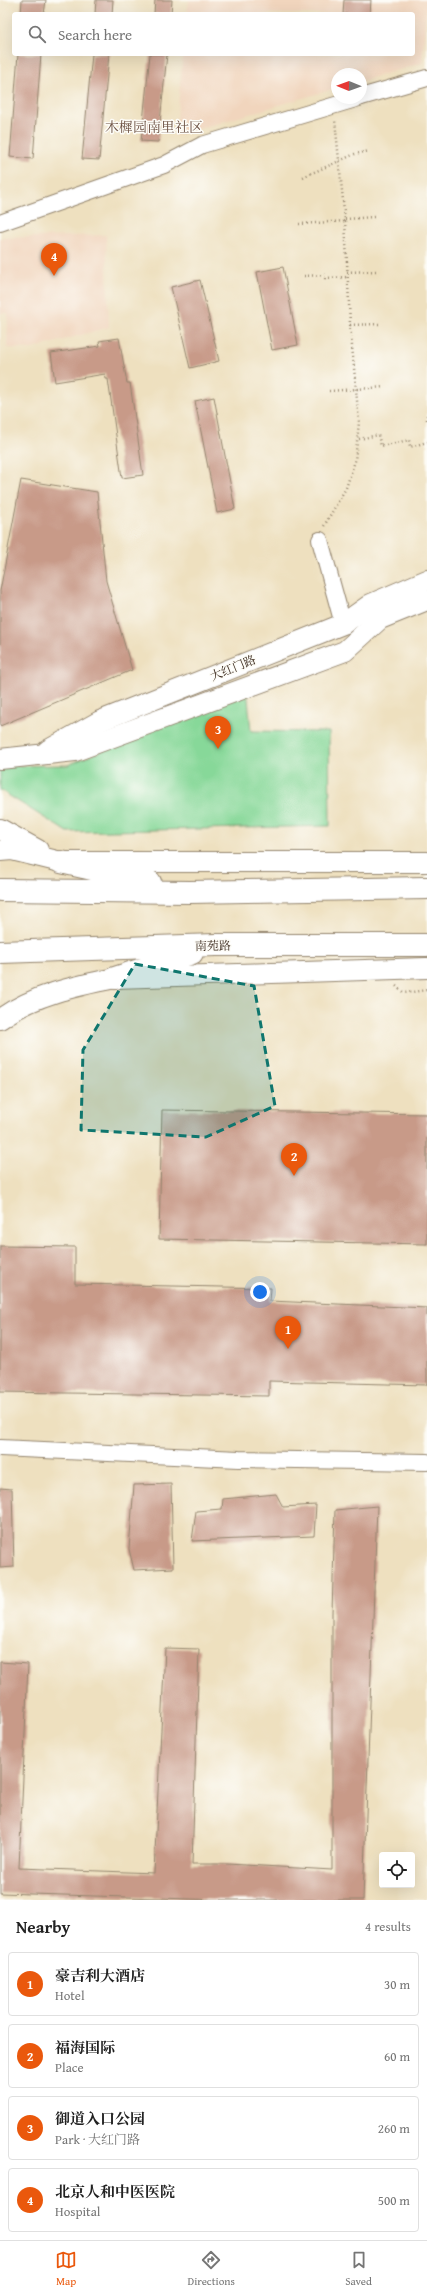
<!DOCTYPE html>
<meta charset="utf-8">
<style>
:root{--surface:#fff;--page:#f6f6f6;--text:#222;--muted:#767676;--line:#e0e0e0;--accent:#ea580c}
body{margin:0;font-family:"Gentium Book Plus","Noto Serif SC",serif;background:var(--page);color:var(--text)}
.controls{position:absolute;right:12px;bottom:12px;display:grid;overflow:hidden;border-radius:4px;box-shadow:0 4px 16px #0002}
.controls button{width:36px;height:36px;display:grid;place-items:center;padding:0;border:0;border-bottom:1px solid var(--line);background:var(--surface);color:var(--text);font:20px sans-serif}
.compass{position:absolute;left:331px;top:68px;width:36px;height:36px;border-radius:50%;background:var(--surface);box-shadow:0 4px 16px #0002;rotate:271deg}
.you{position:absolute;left:260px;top:1292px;width:14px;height:14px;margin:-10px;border:3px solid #fff;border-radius:50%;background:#1a73e8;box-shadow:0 0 0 6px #1a73e833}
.badge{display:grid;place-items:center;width:26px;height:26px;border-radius:50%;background:var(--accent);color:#fff;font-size:13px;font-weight:700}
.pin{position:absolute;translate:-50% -33px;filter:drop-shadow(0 1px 2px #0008)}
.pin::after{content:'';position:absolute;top:21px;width:14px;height:12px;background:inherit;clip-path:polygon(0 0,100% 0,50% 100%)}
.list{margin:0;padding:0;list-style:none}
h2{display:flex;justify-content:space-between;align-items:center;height:52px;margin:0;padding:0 16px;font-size:17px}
h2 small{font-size:13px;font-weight:400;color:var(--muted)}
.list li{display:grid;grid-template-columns:26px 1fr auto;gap:12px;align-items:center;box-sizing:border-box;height:64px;margin:0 8px 8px;padding:0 8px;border:1px solid var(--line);border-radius:4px}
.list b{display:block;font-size:15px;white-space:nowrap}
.list p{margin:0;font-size:13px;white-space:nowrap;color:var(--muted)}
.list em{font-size:13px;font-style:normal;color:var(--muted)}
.icon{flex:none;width:22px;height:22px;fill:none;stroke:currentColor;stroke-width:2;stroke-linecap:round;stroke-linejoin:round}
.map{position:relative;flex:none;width:427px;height:1900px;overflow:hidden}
.search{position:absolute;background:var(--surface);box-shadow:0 4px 16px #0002;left:12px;right:12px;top:12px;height:44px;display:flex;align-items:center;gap:10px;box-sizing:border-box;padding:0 14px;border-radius:4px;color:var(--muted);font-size:15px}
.sheet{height:340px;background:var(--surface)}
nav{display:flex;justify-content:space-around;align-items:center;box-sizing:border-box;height:56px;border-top:1px solid var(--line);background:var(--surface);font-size:11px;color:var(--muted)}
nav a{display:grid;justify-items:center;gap:2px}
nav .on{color:var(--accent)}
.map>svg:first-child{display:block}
.built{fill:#f1d5bd}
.green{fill:#87d899;stroke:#61815c}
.building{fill:#c89a88}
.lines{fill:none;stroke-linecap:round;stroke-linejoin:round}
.minor-casing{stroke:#94856e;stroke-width:18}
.tertiary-casing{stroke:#94856e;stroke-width:22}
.trunk-casing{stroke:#94856e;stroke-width:24}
.path{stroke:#94856e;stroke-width:2.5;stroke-dasharray:1 3;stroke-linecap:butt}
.minor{stroke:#fff;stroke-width:16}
.tertiary{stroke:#fff;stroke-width:20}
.trunk{stroke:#fff;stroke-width:22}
.marked{fill:#0f766e;fill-opacity:0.2;stroke:#0f766e;stroke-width:3;stroke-dasharray:8 5;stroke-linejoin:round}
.labels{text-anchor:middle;stroke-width:3;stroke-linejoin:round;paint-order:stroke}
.street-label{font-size:12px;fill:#3b2a1e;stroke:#fdfcf7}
.quarter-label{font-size:14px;fill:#6c5143;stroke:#fdfcf7}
</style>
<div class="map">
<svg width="427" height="1900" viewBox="0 0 427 1900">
<rect width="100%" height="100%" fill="#fdfcf7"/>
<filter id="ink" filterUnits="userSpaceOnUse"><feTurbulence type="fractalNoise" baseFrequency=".025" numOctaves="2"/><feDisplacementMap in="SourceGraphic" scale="8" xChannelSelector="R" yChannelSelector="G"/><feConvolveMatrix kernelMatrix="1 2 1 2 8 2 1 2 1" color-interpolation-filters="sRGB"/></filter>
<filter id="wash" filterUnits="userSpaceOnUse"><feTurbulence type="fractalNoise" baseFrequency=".012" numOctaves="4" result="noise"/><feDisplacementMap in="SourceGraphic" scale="16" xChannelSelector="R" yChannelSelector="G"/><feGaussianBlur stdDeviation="0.9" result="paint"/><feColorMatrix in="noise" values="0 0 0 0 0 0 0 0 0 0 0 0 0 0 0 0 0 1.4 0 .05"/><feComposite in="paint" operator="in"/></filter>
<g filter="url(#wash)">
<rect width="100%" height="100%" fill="#eee0bf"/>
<g class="built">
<path d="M189,0h238l-5,63 -61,18v-7h-24v14l-162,48 8,-82h230v-40h-226z"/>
<path d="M106,235l3,92 -77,22 -25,-1 1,-35h-8v-75z"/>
</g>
<path class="green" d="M247,688l4,43 78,1 1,94 -263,6 -67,-42v-24l68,-1z"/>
<g id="blocks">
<g class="building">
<path d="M22,0h24l-2,14h-23z"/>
<path d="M96,0h17l-1,14h-17z"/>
<path d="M155,0h17l-1,14h-17z"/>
<path d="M344,0h27l-1,14h-27z"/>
<path d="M18,54h23l-8,105 -23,-2z"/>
<path d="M92,54h17l-10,106 -17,-1z"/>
<path d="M150,54h17l-9,88 -17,-1z"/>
<path d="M283,267l15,78 -26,5 -15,-78z"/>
<path d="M200,280l19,81 -29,7 -19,-81z"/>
<path d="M119,338l8,45h3l13,92 -21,3 -14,-99h-2l-1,-5 -50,8 -4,-29 49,-7 -1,-5z"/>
<path d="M214,397l21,112 -18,4 -22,-112z"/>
<path d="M21,480l76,12 9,89 26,89 -132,56v-135z"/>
<path d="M162,1110l265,4v130l-268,-5z"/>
<path d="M0,1246l75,1v37l196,4 -1,13 157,7v77l-158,-4v15l-269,-4z"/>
<path d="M171,1484l2,84 -39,2 -5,-21 5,-64z"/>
<path d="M0,1488l12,1 2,78 -14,1z"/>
<path d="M276,1494l7,13 33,-2 -2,31 -122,5 4,-30 26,-2 1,-10z"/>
<path d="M377,1506l-14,394h-141l-222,-7v-231l28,2 -9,204 135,5 11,-225 34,1 -7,215h35l105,6v-257l3,-103z"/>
</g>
</g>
</g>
<g filter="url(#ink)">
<use href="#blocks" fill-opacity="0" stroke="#94856e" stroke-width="1"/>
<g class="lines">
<defs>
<g id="minor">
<path d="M361,97l66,-19"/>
<path d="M0,223l164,-58 38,-20 157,-47"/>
<path d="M320,540l23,84"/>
<path d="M0,1448l239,11 188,3"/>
</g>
<g id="tertiary">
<path d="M48,750l52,-29 243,-97 28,-20 56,-24"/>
<path d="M0,759l75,-8 270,-100 35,-32 47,-19"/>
<path d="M0,829l38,21"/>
<path d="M0,851l12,-1 49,12h366"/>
<path d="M0,1019c33,-24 75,-33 115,-41l312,-10"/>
</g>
<g id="trunk">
<path d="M61,862l89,20"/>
<path d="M0,890l190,2 237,-4"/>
<path d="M0,952l216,-7h211"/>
<path d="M115,978l77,-25"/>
</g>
</defs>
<use href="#minor" class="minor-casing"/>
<use href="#tertiary" class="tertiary-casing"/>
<use href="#trunk" class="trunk-casing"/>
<g class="path">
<path d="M303,177l52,-23 14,-3"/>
<path d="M345,219l29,-2"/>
<path d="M299,224l46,-3"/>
<path d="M347,272l30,-1"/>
<path d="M304,276l21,-1v3l23,-1"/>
<path d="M350,325l30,-1"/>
<path d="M329,391l55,-4"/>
<path d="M427,415v6"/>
<path d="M359,439l19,-4 3,11 28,-6 1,7 17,-5"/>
<path d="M324,526l22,-38 9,-27 4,-39 -9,-98 -5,-103 -10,-101"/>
<path d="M396,986l8,7 23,-3"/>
</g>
<use href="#minor" class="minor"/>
<use href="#tertiary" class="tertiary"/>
<use href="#trunk" class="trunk"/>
</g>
</g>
<path class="marked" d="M135,964l119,22 21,120 -69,31 -125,-7 2,-80z"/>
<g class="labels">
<g class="street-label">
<text transform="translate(233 668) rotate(-22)" y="4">大红门路</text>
<text transform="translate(213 946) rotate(-1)" y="4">南苑路</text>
</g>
<g class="quarter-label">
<text x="154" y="132">木樨园南里社区</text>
</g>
</g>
</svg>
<div class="controls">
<button><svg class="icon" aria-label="locate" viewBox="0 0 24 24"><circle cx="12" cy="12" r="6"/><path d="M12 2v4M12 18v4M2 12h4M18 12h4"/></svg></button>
</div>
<svg class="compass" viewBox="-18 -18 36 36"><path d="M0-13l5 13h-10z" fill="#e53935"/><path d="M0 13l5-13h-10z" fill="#767676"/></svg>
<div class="you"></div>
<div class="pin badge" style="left:288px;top:1349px">1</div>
<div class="pin badge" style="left:294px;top:1176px">2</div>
<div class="pin badge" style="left:218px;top:749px">3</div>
<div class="pin badge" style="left:54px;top:276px">4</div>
<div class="search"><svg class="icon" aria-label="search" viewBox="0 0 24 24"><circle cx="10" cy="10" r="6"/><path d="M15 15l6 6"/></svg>Search here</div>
</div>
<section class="sheet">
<h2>Nearby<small>4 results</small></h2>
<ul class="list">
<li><span class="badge">1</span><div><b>豪吉利大酒店</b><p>Hotel</p></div><em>30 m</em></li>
<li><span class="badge">2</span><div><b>福海国际</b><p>Place</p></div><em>60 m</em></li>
<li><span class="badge">3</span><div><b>御道入口公园</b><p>Park · 大红门路</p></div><em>260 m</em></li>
<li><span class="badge">4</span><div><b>北京人和中医医院</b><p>Hospital</p></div><em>500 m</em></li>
</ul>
</section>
<nav>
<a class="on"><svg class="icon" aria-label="map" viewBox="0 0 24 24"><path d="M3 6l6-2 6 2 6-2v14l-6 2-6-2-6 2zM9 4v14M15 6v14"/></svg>Map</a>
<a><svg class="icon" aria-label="directions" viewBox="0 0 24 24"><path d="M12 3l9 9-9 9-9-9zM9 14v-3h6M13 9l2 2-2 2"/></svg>Directions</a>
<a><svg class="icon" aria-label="saved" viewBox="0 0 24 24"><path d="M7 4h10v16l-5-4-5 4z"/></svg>Saved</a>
</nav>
